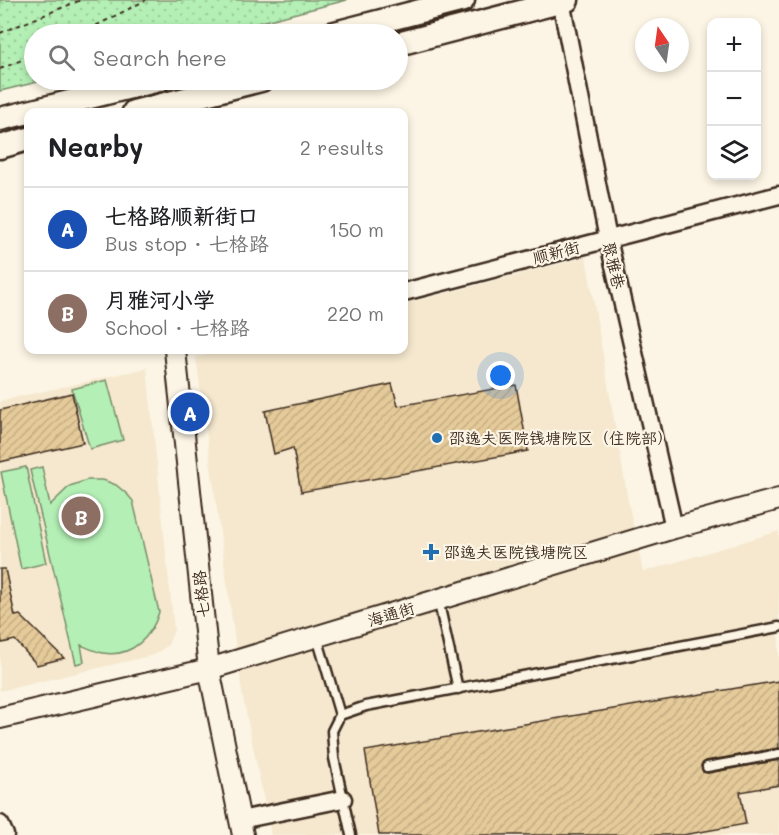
<!DOCTYPE html>
<meta charset="utf-8">
<style>
:root{--surface:#fff;--page:#f2f2f2;--text:#202124;--muted:#757577;--line:#e0e0e0;--accent:#111827}
body{margin:0;font-family:Mali,"LXGW WenKai TC",sans-serif;background:var(--page);color:var(--text)}
.controls{position:absolute;right:18px;top:18px;display:grid;overflow:hidden;border-radius:12px;box-shadow:0 3px 9px #0003}
.controls button{width:54px;height:54px;display:grid;place-items:center;padding:0;border:0;border-bottom:2px solid var(--line);background:var(--surface);color:var(--text);font:30px sans-serif}
.compass{position:absolute;left:635px;top:18px;width:54px;height:54px;border-radius:50%;background:var(--surface);box-shadow:0 3px 9px #0003;rotate:347deg}
.you{position:absolute;left:501px;top:376px;width:21px;height:21px;margin:-15px;border:4px solid #fff;border-radius:50%;background:#1a73e8;box-shadow:0 0 0 9px #1a73e833}
.badge{display:grid;place-items:center;width:39px;height:39px;border-radius:50%;background:var(--accent);color:#fff;font-size:20px;font-weight:700}
.pin{position:absolute;translate:-50% -50%;border:3px solid #fff;box-shadow:0 2px 6px #0006}
.list{margin:0;padding:0;list-style:none}
h2{display:flex;justify-content:space-between;align-items:center;height:78px;margin:0;padding:0 24px;font-size:26px}
h2 small{font-size:20px;font-weight:400;color:var(--muted)}
.list li{display:grid;grid-template-columns:39px 1fr auto;gap:18px;align-items:center;box-sizing:border-box;height:84px;padding:0 24px;border-top:2px solid var(--line)}
.list b{display:block;font-size:22px;white-space:nowrap}
.list p{margin:0;font-size:20px;white-space:nowrap;color:var(--muted)}
.list em{font-size:20px;font-style:normal;color:var(--muted)}
.icon{flex:none;width:33px;height:33px;fill:none;stroke:currentColor;stroke-width:2;stroke-linecap:round;stroke-linejoin:round}
.map{position:relative;flex:none;width:779px;height:835px;overflow:hidden}
.search{position:absolute;background:var(--surface);box-shadow:0 3px 9px #0003;left:24px;top:24px;width:384px;height:66px;display:flex;align-items:center;gap:15px;box-sizing:border-box;padding:0 21px;border-radius:33px;color:var(--muted);font-size:22px}
.panel{position:absolute;background:var(--surface);box-shadow:0 3px 9px #0003;left:24px;top:108px;width:384px;height:246px;border-radius:12px}
.map>svg:first-child{display:block}
.built{fill:#f5e8ce}
.grass{fill:#b4f0b5;stroke:#788d6a;stroke-width:1.5}
.park{fill:url(#park-dots);stroke:#788d6a;stroke-width:1.5}
.building{fill:url(#building-hatch);stroke:#3b2a1e;stroke-width:1.5}
.lines{fill:none;stroke-linecap:round;stroke-linejoin:round}
.service-casing{stroke:#3b2a1e;stroke-width:13}
.minor-casing{stroke:#3b2a1e;stroke-width:21}
.tertiary-casing{stroke:#3b2a1e;stroke-width:24}
.secondary-casing{stroke:#3b2a1e;stroke-width:27}
.path{stroke:#3b2a1e;stroke-width:2;stroke-dasharray:4.5 4.5;stroke-linecap:butt}
.service{stroke:#fcf5e5;stroke-width:8}
.minor{stroke:#fcf5e5;stroke-width:16}
.tertiary{stroke:#fcf5e5;stroke-width:20}
.secondary{stroke:#fcf5e5;stroke-width:22}
.poi-dot{fill:#1f6fb2;stroke:#fcf5e5;stroke-width:2}
.labels{text-anchor:middle;stroke-width:4.5;stroke-linejoin:round;paint-order:stroke}
.street-label{font-size:16px;fill:#3b2a1e;stroke:#fcf5e5}
.poi-label{font-size:16px;fill:#3b2a1e;stroke:#fcf5e5;text-anchor:start}
</style>
<div class="map">
<svg width="779" height="835" viewBox="0 0 779 835">
<defs>
<pattern id="park-dots" width="8" height="8" patternUnits="userSpaceOnUse" patternTransform="scale(1.5)"><rect width="8" height="8" fill="#b4f0b5"/><path d="M2 2h.1M6 6h.1" fill="none" stroke="#9cce9b" stroke-width="1.8" stroke-linecap="round"/></pattern>
<pattern id="building-hatch" width="6" height="6" patternUnits="userSpaceOnUse" patternTransform="scale(1.5)"><rect width="6" height="6" fill="#e5ca9a"/><path d="M-1 1l2-2M0 6l6-6M5 7l2-2" fill="none" stroke="#c5ae84"/></pattern>
</defs>
<rect width="100%" height="100%" fill="#fcf5e5"/>
<filter id="ink" filterUnits="userSpaceOnUse"><feTurbulence type="fractalNoise" baseFrequency=".0167" numOctaves="2"/><feDisplacementMap in="SourceGraphic" scale="12" xChannelSelector="R" yChannelSelector="G"/><feConvolveMatrix kernelMatrix="1 2 1 2 8 2 1 2 1" color-interpolation-filters="sRGB"/></filter>
<g filter="url(#ink)">
<g class="built">
<path d="M586,257l42,243 15,72 136,-41v304h-508l-29,-142 -46,-336 28,-7h180v-46z"/>
<path d="M147,368l27,262 -6,15 -14,10 -154,36v-290z"/>
</g>
<g class="grass">
<path d="M107,380l16,60 -33,9 -18,-60z"/>
<path d="M26,467l20,96 -25,6 -20,-97z"/>
<path d="M42,467l8,38 20,-19 17,-6h16l13,5 11,9 6,7 26,111c-7,24 -27,46 -56,41 -7,-1 -15,-5 -22,-8l3,17 -8,2 -46,-194z"/>
</g>
<path class="park" d="M0,0h347l-132,34h-181v46h12l-46,11z"/>
<g class="building">
<path d="M392,384l6,22 118,-21 12,66 -227,41 -8,-44 -19,6 -9,-43z"/>
<path d="M72,393l11,50 -83,19v-52z"/>
<path d="M0,569h5l10,47 5,-1 44,43 -27,7 -22,-25 -13,3 -2,-11z"/>
<path d="M779,681v67l-73,13 -5,4 2,7 5,1 71,-13v25l-39,7 6,32 -63,11h-304l-14,-84z"/>
</g>
<g class="lines">
<defs>
<g id="service">
<path d="M438,599l20,90"/>
<path d="M317,637l23,78"/>
<path d="M707,767l72,-13"/>
<path d="M351,835l-17,-77 -2,-27 8,-16 26,-9 413,-79"/>
</g>
<g id="minor">
<path d="M561,1l47,238 66,289"/>
<path d="M404,292l375,-97"/>
<path d="M240,820l103,-21"/>
<path d="M0,824l5,11"/>
</g>
<g id="tertiary">
<path d="M175,350l34,319 34,166"/>
<path d="M0,718l209,-49 465,-141 105,-29"/>
</g>
<g id="secondary">
<path d="M331,34l132,-34"/>
<path d="M398,44l169,-44"/>
<path d="M134,112l127,-32"/>
<path d="M0,119l159,-39"/>
<path d="M0,147l28,-8"/>
</g>
</defs>
<use href="#service" class="service-casing"/>
<use href="#minor" class="minor-casing"/>
<use href="#tertiary" class="tertiary-casing"/>
<use href="#secondary" class="secondary-casing"/>
<g class="path">
<path d="M0,33l81,-33"/>
<path d="M80,34l66,-34"/>
<path d="M0,69l34,-14"/>
</g>
<use href="#service" class="service"/>
<use href="#minor" class="minor"/>
<use href="#tertiary" class="tertiary"/>
<use href="#secondary" class="secondary"/>
</g>
</g>
<g class="poi-dot">
<circle cx="437" cy="438" r="6"/>
<path d="M428 543h6v6h6v6h-6v6h-6v-6h-6v-6h6z"/>
</g>
<g class="labels">
<g class="street-label">
<text transform="translate(556 252) rotate(-14)" y="6">顺新街</text>
<text transform="translate(614 265) rotate(77)" y="6">聚雅巷</text>
<text transform="translate(201 594) rotate(-96)" y="6">七格路</text>
<text transform="translate(391 614) rotate(-17)" y="6">海通街</text>
</g>
<g class="poi-label">
<text x="449" y="444">邵逸夫医院钱塘院区（住院部）</text>
<text x="444" y="558">邵逸夫医院钱塘院区</text>
</g>
</g>
</svg>
<div class="controls">
<button>+</button>
<button>−</button>
<button><svg class="icon" aria-label="layers" viewBox="0 0 24 24"><path d="M12 4l9 5-9 5-9-5zM3 14l9 5 9-5"/></svg></button>
</div>
<svg class="compass" viewBox="-18 -18 36 36"><path d="M0-13l5 13h-10z" fill="#e53935"/><path d="M0 13l5-13h-10z" fill="#757577"/></svg>
<div class="you"></div>
<div class="pin badge" style="left:190px;top:412px;background:#1a4fb4">A</div>
<div class="pin badge" style="left:81px;top:516px;background:#8d6e63">B</div>
<div class="search"><svg class="icon" aria-label="search" viewBox="0 0 24 24"><circle cx="10" cy="10" r="6"/><path d="M15 15l6 6"/></svg>Search here</div>
<section class="panel">
<h2>Nearby<small>2 results</small></h2>
<ul class="list">
<li><span class="badge" style="background:#1a4fb4">A</span><div><b>七格路顺新街口</b><p>Bus stop · 七格路</p></div><em>150 m</em></li>
<li><span class="badge" style="background:#8d6e63">B</span><div><b>月雅河小学</b><p>School · 七格路</p></div><em>220 m</em></li>
</ul>
</section>
</div>
